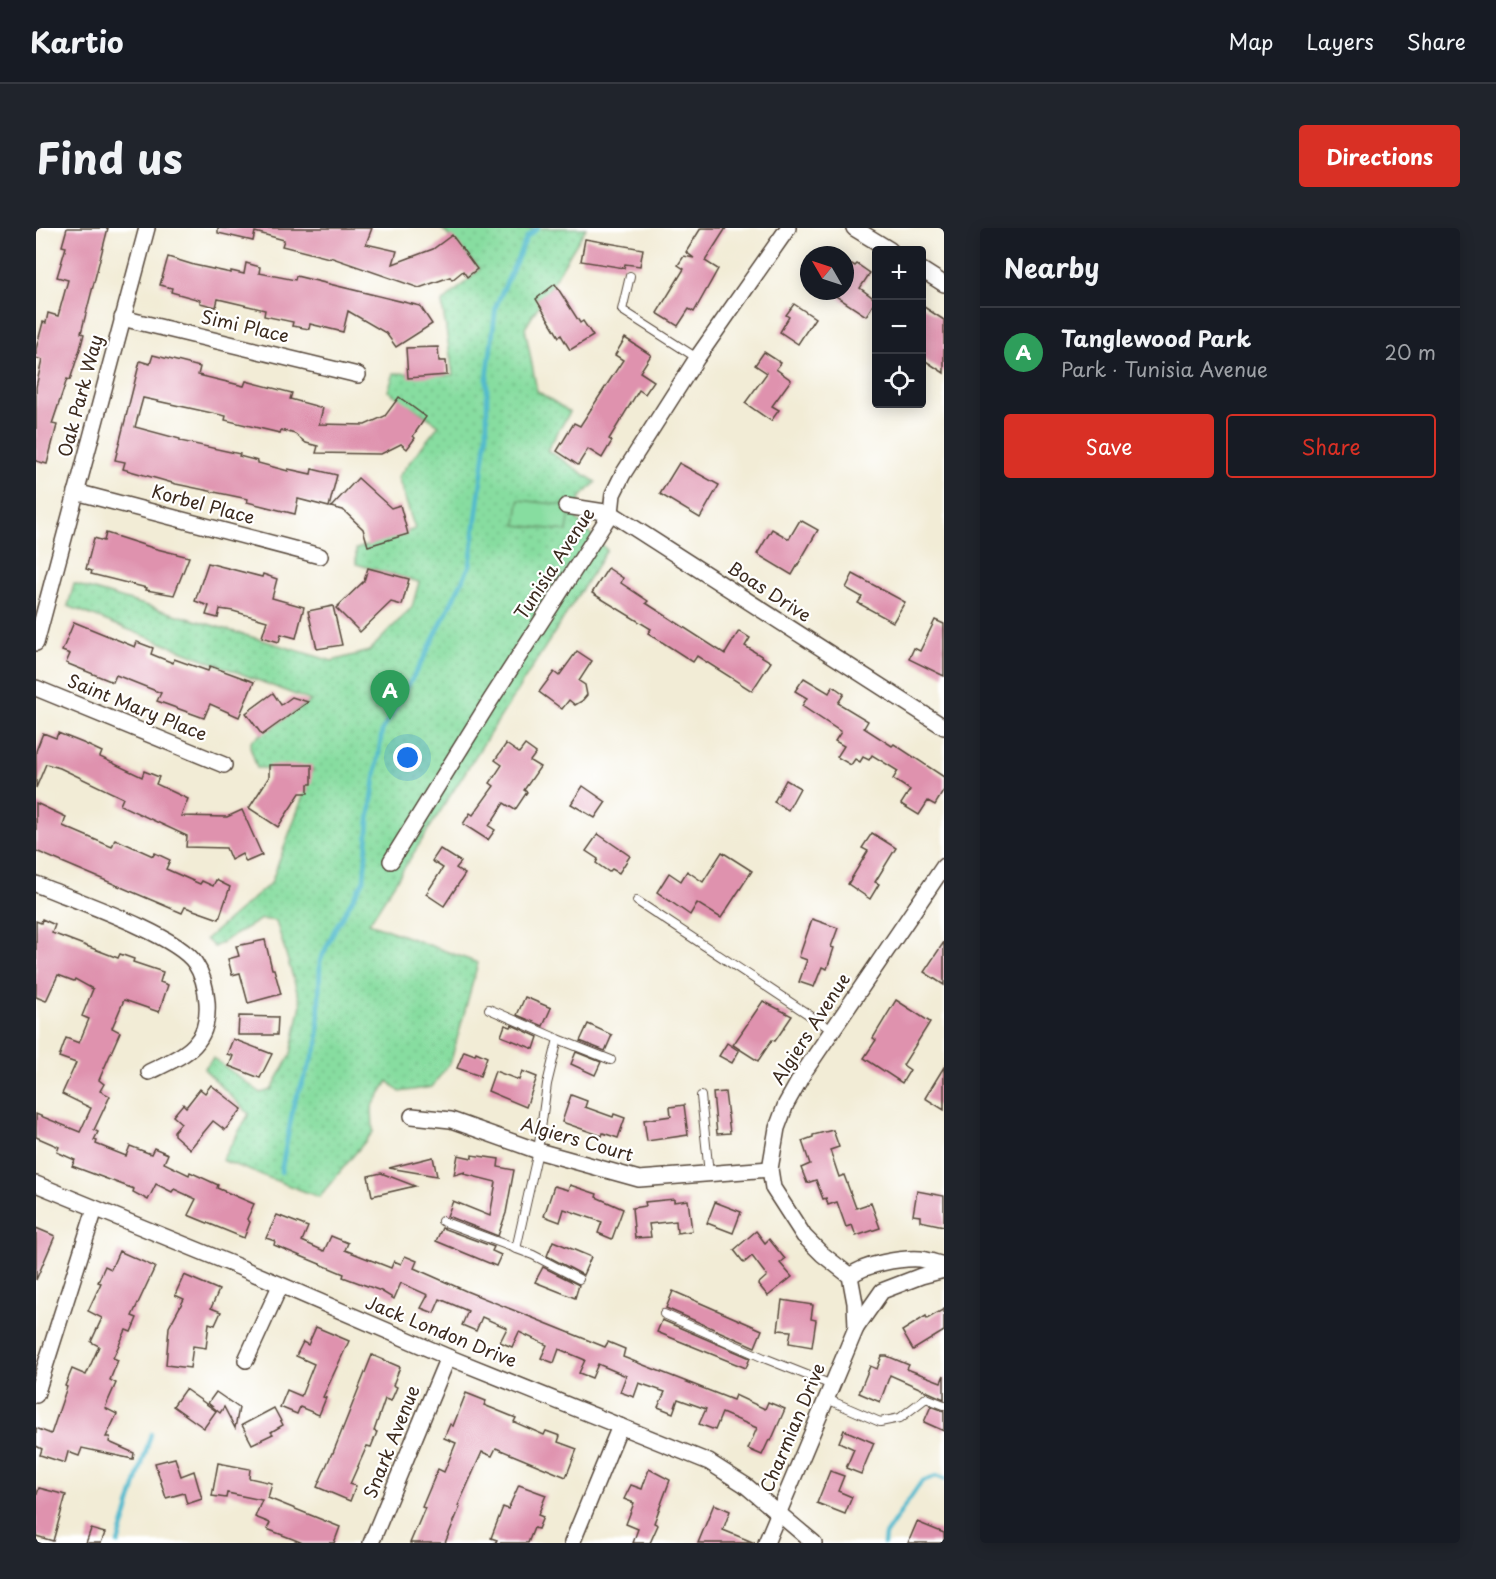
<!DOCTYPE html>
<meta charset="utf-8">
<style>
:root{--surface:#171b24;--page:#20242c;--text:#f1f3f6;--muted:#9ea1a6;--line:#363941;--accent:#d93025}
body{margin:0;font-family:"Playpen Sans",sans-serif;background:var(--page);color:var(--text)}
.controls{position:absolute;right:18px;top:18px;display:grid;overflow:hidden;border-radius:6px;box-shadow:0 3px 15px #0003}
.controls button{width:54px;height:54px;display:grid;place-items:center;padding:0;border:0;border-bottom:2px solid var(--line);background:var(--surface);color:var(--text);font:30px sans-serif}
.compass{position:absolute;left:764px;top:18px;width:54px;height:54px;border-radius:50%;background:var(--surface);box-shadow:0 3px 15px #0003;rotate:309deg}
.you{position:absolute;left:372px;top:530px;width:21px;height:21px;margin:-15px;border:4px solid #fff;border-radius:50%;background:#1a73e8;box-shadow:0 0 0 9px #1a73e833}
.badge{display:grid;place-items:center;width:39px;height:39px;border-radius:50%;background:var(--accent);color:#fff;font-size:20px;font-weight:700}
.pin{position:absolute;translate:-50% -50px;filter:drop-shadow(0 2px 3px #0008)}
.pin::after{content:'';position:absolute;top:32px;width:21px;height:18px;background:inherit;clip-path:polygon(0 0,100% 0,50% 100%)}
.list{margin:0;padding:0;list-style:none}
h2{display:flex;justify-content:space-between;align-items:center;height:78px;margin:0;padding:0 24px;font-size:26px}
h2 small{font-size:20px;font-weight:400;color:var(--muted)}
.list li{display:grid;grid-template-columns:39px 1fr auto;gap:18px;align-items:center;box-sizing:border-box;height:90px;padding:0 24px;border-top:2px solid var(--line)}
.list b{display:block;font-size:22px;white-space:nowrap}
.list p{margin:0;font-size:20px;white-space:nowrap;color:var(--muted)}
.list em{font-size:20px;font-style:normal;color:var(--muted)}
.actions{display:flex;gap:12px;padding:18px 24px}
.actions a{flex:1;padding:14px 0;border:2px solid var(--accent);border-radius:6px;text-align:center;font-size:21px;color:var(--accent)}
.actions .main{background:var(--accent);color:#fff}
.icon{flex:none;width:33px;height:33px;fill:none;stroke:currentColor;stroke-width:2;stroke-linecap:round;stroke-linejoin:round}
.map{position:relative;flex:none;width:908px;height:1315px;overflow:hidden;border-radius:6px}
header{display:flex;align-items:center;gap:36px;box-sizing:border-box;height:84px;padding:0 30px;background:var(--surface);border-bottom:2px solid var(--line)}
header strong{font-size:28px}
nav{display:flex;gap:33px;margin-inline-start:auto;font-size:21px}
.intro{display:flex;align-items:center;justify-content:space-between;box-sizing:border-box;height:144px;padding:0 36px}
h1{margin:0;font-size:42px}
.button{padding:15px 27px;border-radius:6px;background:var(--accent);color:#fff;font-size:21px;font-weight:700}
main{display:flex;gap:36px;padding:0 36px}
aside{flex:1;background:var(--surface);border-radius:6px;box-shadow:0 3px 15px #0003}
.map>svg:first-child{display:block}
.green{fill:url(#green-dots);stroke:#61845f;stroke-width:1.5}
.pitch{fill:#87dda0;stroke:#61845f;stroke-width:1.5}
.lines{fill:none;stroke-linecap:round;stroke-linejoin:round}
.stream{stroke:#51bace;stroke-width:4.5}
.building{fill:#df92ae}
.service-casing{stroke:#56473a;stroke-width:10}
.minor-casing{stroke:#56473a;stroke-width:18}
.service{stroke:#fff;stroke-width:8}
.minor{stroke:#fff;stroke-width:15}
.labels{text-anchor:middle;stroke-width:4.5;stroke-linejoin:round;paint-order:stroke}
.street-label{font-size:18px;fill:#3b2a1e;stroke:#fff}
</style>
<header>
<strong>Kartio</strong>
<nav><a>Map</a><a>Layers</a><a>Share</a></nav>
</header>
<div class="intro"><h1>Find us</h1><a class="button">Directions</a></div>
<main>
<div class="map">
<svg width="908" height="1315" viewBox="0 0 908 1315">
<defs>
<pattern id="green-dots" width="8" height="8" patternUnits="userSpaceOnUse" patternTransform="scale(1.5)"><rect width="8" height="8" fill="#87dda0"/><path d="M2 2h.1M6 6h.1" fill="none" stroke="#75be89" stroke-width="1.8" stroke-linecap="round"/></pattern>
</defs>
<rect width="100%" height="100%" fill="#fff"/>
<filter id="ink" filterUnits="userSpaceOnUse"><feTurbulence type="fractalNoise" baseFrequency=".0167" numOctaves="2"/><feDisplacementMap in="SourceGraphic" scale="12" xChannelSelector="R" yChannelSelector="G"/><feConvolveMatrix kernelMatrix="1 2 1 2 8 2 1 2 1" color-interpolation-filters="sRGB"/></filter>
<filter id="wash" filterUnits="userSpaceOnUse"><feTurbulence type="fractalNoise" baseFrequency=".008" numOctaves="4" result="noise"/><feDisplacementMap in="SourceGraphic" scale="24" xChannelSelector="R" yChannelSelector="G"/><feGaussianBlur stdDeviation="1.35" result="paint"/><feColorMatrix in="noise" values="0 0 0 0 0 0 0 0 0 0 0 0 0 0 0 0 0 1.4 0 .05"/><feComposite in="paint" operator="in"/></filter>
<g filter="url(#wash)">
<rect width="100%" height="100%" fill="#f2ecd6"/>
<path class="green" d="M405,0h145l-61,100 12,63 33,21 -23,38 49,32 -16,16 -3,22 30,30 -238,373 109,40 -27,98 -19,26 -32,5 -12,-11 -16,26 1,25 -54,65 -97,-37 27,-46 -45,-45 9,-11 48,35 10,-3 20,-36 10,-50 -25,-83 -15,-2 -47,28 -8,-8 65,-56 42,-114 -56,-1 -7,-22 2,-6 59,-39 -243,-95 6,-22 258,77 37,-10 43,-44 7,-25 -63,-18v-15l59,-20 -17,-52 41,-52 -51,-34 6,-18 59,2 -11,-72 38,-34z"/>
<path class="pitch" d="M483,272l52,6 -4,25 -51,-6z"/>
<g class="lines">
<g class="stream">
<path d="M245,944l13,-69 24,-59 2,-83 16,-34 28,-47 5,-60 13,-89 43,-75 45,-91 17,-130v-56l9,-73 31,-69 11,-9"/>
<path d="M82,1315l33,-109"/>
<path d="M848,1315l1,-8 37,-54 14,-5 8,3"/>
</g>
</g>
<g id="blocks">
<g class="building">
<path d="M31,0h41l-27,105 3,1 -4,15 -10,31 -3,-1 -15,45 5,1 -10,39 -11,-3v-74l6,-27 -6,-2v-9l7,-27 3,1 2,-10 10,3 10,-36 -11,-3 9,-30 -4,-1z"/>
<path d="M182,0h154l-6,16 31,7 -4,13 40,-15 19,-14 25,34 -10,8 -4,-6 -11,9 -2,-3 -31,11 -89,-31 -1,1 -47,-12 2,-6 -29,-8 -2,9 -35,-8z"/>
<path d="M665,0h25l-21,33 13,8 -24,43 -5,-3 -11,17 -21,-13 27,-44 -6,-4 6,-9 10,2 -8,-6z"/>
<path d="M549,11l58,10 -3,17 -15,-2 -1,4 -43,-7z"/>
<path d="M132,29l26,8 37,8v-2l13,3 2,-11 14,4 -1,6 36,7 1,-4 124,30 12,18 -36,23 -10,-14 -38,-22 -5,21 -33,-8 -1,5 -17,-3 1,-4 -29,-6 1,-6 -47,-11 -2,8 -16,-4v-3l-29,-8 1,-4 -12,-3z"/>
<path d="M809,32l10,6 2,-2 13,9 -10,15 16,12 -10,16 -38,-25h17z"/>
<path d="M519,56l25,39 3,-2 10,15 -23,14 -9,-15 -2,2 -23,-38z"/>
<path d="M758,76l21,14 -17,26 -18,-12 9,-15 -3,-2z"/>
<path d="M885,77l23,15v53l-23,-15z"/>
<path d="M589,110l26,17 -11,17 14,9 -9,13 -6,-4 -30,49 3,2 -10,17 -14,-9 -10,16 -21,-14 17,-28 6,3 43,-66 -8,-5z"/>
<path d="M402,119l1,14h7l1,14 -39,3 -2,-30z"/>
<path d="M728,124l17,11 -5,6 15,11 -19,26 7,4 -8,11 -26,-18 22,-30 -12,-8z"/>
<path d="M117,127l47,12 -2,8 46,11 2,-5 46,12 -2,6 33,9 -4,16 46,1 20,-9 14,-19 27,20 -13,19 2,2 -8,11 -6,-5 -20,10 -65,-1 2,-7 -12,-3 -11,-9 -14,-4 -1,3 -55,-13 1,-4 -83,-18 -8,29 45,12v2l60,13 -1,2 19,5v2l30,8v-2l23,5 1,-5 25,6 -8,32 -31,-8 -3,15 -48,-12 1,-3 -72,-15 -53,-15 2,-7 -10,-2 25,-99 10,3z"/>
<path d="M643,235l40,22 -19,33 -40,-24z"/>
<path d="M322,250l33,30 9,-3 8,29 -40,12 -5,-17 -20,-19 -12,-3z"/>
<path d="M764,292l18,10 -26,45 -35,-21 15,-25 17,10z"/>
<path d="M70,305l47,15 36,9 -15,38 -28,-5 1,-2 -56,-14 1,-3 -6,-2 8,-31 10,3z"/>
<path d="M172,335l54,14 1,-3 14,5 -5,19 32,9 -8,31 -15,-4 -2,8 -17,-5 5,-16 -34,-10 -13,-2 -2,9 -12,-3 3,-9 -14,-5z"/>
<path d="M332,340l41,11 -7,26 -11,-3 -31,30 -24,-24 28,-27z"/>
<path d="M572,340l15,10 -2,5 27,18 -2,2 79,51 14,-23 11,7 -5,8 26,16 -19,29 -55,-35 -4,6 -45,-29 3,-4 -59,-36z"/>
<path d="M817,346l52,28 -12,20 -35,-19 4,-6 -16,-9z"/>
<path d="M297,378l9,39 -25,4 -9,-38z"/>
<path d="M899,392l9,4v52l-35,-17 5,-11 6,3z"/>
<path d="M38,394l61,25 2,-5 16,6 -2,6 22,9 1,-4 34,12 2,-5 44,16 -15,35 -29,-13 -6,14 -47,-17 4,-8 -45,-18 -3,7 -47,-19 4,-9 -8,-3z"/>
<path d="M541,423l15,10 -13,20 6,4 2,10 -5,6 -7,4 -6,-5 -7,9 -23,-17 15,-20 5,4z"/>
<path d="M768,450l25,15 4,-7 11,8 -6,9 30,18 -4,7 28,18 2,-2 50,33v13l-9,15 -7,-4 -9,14 -18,-11 9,-14 -17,-11 5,-8 -26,-16 -3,5 -6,-3 -3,5 -5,-3 -4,6 -14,-8 7,-11 -9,-5 6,-9 -39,-26 5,-8 -12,-7z"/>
<path d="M237,465l8,12 11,-8 16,5 -46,33 -16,-22z"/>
<path d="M7,505l13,5 2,-5 25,10 19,9 -2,5 42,20 2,-6 15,6 -3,7 32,15 -7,17 46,1 15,-7 20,45 -16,7 -4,-8 -11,6 -5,-12 -40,-1 1,-11 -67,-31 3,-7 -63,-30 -14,-4 -10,24v-37z"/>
<path d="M470,516l13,9 6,-8 11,8 -6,8 10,6 -16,23 3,2 -12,18 -11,-7 -15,23 6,4 -7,10 -25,-16 7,-11 3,2 21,-29 -4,-3 12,-18 -7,-5z"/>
<path d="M233,537h43v19h-4v9h-8l-22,34 -29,-19 20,-31z"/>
<path d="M750,552l14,8 -12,22 -14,-8z"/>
<path d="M547,558l23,16 -11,16 -24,-14z"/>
<path d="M0,575l30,14 -3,9 49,21 3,-8 38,17 2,-3 15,7 -4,9 34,15 2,-3 11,5 3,-6 14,7 -11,32 -34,-12 -3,6 -146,-62z"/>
<path d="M836,605l24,15 -21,34 4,2 -9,15 -22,-15 20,-33 -6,-3z"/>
<path d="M562,606l32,22 -11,17 -7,-4 -3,3 -13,-9 2,-4 -12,-8z"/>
<path d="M404,621l21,13 -5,6 9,6 -21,32 -18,-12 17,-26 -11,-7z"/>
<path d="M686,624l30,19 -31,47 -24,-15 -7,12 -33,-23 12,-19 12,8 6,-10 16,11z"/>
<path d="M6,691l13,6 -3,8 66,25 2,-4 14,5 -1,3 30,10 -3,10 8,3 -9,27 -35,-12 -12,28 8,4 -21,48 5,4 -4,7 10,5 -16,34 4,2 -4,8 3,1 -1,3 30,12 4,-10 21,8 3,-6 14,6 -4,9 25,12 1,-3 28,13 -1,3 37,16 -7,15 3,3 -6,16 -56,-23 8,-16 -22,-10 -2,3 -16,-8 -8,16 -15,-8 1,-3 -62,-23 3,-6 -18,-8 2,-5 -23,-10v-23l44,18 11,-24 -29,-14 14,-31 -17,-6 7,-19 13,5 10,-24 -7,-3 11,-27 -18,-10 -1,2 -16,-6 -12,26 -10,-4v-76l5,2z"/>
<path d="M776,691l26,9 -7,19 3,1 -7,21 -5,-2 -8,20 -15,-5 8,-22 -8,-3z"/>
<path d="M229,712l7,29h2l7,25 -33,9 -8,-30 -8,2 -4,-16 11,-3 -3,-10z"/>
<path d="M908,714v43l-20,-13z"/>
<path d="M489,769l26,11 -8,18 -26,-11z"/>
<path d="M860,772l34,22 -27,43 7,5 -8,13 -38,-25 12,-18 -3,-2z"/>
<path d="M727,773l29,15 -17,25 -3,-1 -14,21 -25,-16z"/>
<path d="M203,788l39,1 -1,18h-39z"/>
<path d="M552,796l24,11 -7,16 -25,-10z"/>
<path d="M469,797l6,2 1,-2 26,12 -4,12 -33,-13z"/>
<path d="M197,811l39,15 -12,24 -31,-12 4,-10 -6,-2z"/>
<path d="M691,815l12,8 -7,12 -13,-7z"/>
<path d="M428,823l11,4 1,-3 11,5 -7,19 -23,-8z"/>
<path d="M540,824l25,10 -6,13 -24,-11z"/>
<path d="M908,839v43l-19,-12z"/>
<path d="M459,843l24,9 3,-9 15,6 -11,30 -38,-16z"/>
<path d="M175,857l31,24 -17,21 -12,-9 -23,28 -16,-14v-4l7,-8 -8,-7 10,-12 3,3 14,-18 5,4z"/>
<path d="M689,864l5,41 -13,1 -4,-41z"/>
<path d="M535,867l16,6 -2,6 28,10 1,-3 11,4 -7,20 -15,-5 -1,3 -40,-14z"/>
<path d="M648,877l4,30 -41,6 -3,-21 27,-4 -1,-9z"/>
<path d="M797,902l6,17 -9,3 9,27 5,-2 12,33 15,-5 9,25 -24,8 -4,-11 -6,2 -9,-25 -9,3 -2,-7 -3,1 -7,-19 -9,3 -6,-15 9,-4 -8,-23 11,-4v-2z"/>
<path d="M422,927l14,3v-3l27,4 -1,8 16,3 -8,43 -8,23 -51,-20 6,-15 37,15 6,-34 -32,-8 1,-2 -11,3z"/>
<path d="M397,929l4,19 -48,-8z"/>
<path d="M345,945l34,13 -43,10 -4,-20z"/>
<path d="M534,957l27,9 -1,3 27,12 -11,30 -14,-6 4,-11 -38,-13 -4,13 -16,-6 10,-30 14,4z"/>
<path d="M881,963l27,5v30l-24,-5v-5l-7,-1z"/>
<path d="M638,971v3l14,-2 4,31 -15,2 -1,-12 -27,3 2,13 -16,1 -3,-30 14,-2 -1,-4z"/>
<path d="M679,974l26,10 -8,21 -26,-10z"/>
<path d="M241,987l31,12 -6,14 22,10 7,-15 17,7 -3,7 46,18 3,-7 7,3 4,-8 12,5 -3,7 52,23 139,56 3,-5 17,7 -2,8 110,43 2,-5 30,14 3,-7 17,7 -14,32 -2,-1 -7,15 -14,-6 9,-21 -35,-15 -7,17 -16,-6 7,-15 -28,-10 -5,14 -15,-6 7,-15 -26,-9 -5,14 -14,-5 6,-16 -28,-12 -6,14 -13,-5 6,-13 -26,-11 -5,14 -13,-5 6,-13 -28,-13 -7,15 -12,-5 7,-14 -25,-11 -6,14 -14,-6 6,-14 -28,-12 -6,14 -13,-5 7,-13 -27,-12 -7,16 -13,-8 -38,-14 1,-3 -70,-29 1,-4 -9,-3z"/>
<path d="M0,1000l19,8 -19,44z"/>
<path d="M406,1000l52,19 -2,4 9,4 -5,11 -60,-25z"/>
<path d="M720,1003l9,12 4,-4 16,20 -5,4 12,14 -24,19 -10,-12 9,-8 -15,-20 -8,7 -10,-13z"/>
<path d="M517,1013l38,16 -8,18 -36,-19z"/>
<path d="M83,1023l36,16 -23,49 5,2 -6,14 -5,-2 -13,28 5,2 -8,20 6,3 -11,25 12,6 -11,23h4l-1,5 25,11 -1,6 -51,-11 -3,8 -11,-4 -3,11 -25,-8 2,-6 -6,-3v-18l15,6 16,-47 -2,-1 7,-17 14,6 13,-29 -8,-4 11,-24 -14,-7 13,-28 -3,-1 7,-16 6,3z"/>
<path d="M507,1039l36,18 -4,13 -40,-16z"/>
<path d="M148,1047l35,15 -8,18 10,4 -6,13 -6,-2 -3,25 -13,-2 -3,22 -24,-3 3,-38 15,-28 -9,-4z"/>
<path d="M637,1063l89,39 -7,17 -89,-39z"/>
<path d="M746,1072l31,5 -2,14 5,1 -4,27 -23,-4 2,-12 -13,-1z"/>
<path d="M908,1081v22l-31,19 -11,-19 24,-15 1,3z"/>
<path d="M626,1092l88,38 -4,10 -89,-36z"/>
<path d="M280,1099l33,14 -26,56 3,1 -7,17 -19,-8 -3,7 -17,-7 7,-17 14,6 13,-32 -18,-8 7,-14 5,3z"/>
<path d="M336,1127l28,12 -7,18 4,2 -6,14 -6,-2 -11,32 3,1 -6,15 -4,-1 -17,38 6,2 -6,15 -33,-14 15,-34h1z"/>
<path d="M846,1128h5l22,9 -2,4 34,13 3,-7v24l-54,-24 -10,27 -21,-9 11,-27 7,3z"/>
<path d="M149,1161l31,22 -12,17 -31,-22z"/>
<path d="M180,1164l23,16 -4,20 -11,-21 -4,6 -12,-10z"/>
<path d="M430,1165l20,8 -2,4 32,13 -2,4 30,13 2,-4 14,5 -2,6 19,7 -11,28 -70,-29 -4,8 -10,-4 -24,54 2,1 -15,36h-35l15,-35 -3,-1 16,-38 6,3 12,-29 -12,-5 6,-14 3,2z"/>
<path d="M895,1178l13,5v20l-20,-9z"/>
<path d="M238,1180l9,17 -12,7 2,2 -21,10 -10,-19z"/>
<path d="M808,1202l30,13 -13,31 -15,-6 8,-19 -15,-7z"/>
<path d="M139,1230l6,18 13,-5 8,28 -15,5 -3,-11 -18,5 -11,-35z"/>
<path d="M182,1235l32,6 -1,9 23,5 -4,15 72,29 -6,16h-31l-36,-14 3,-6 -15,-6 7,-17 -35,-7 -1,5 -14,-2z"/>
<path d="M613,1241l21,11 -16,43 4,2 -8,18h-17l5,-14 -12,-5 8,-21 -10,-4 7,-14 11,4z"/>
<path d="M794,1243l14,5 -6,15 14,6 -7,17 -28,-11z"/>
<path d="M483,1257l27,10 -8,20 5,2 -5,12 -4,-1 -6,15h-33l2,-3 -6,-2 12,-31 5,2z"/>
<path d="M3,1260l27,7 -13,46 -17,-5v-39z"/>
<path d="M678,1276l16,7 -7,19 32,13h-57z"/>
<path d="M881,1294l27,11v10h-36z"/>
<path d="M55,1301l14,4 -4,10h-15z"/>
</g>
</g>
</g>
<g filter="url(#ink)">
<use href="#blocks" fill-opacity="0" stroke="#56473a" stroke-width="1.5"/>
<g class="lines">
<defs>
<g id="service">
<path d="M594,48l-8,34 75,48"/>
<path d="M601,673l195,129"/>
<path d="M453,781l69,30 -11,45 -9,67 -22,98"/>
<path d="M522,811l53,21"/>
<path d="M665,868l8,78"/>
<path d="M406,993l91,34 46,24"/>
<path d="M628,1086l100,44 68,27"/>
<path d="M791,1171l53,23 20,-4 26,-20 18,7"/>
</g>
<g id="minor">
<path d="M818,0l36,22"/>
<path d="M886,42l22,14"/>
<path d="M86,90l236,57"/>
<path d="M40,264l244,64"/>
<path d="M530,278l45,7 333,214"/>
<path d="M0,415l111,-415"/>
<path d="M0,460l188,77"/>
<path d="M355,633l99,-160 121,-188 2,-19 10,-20 74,-116 91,-130"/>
<path d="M0,656c35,15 140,50 159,79 8,12 11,25 12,39 3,44 -23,53 -58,70"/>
<path d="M376,888l39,4 87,31 101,28 131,-10"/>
<path d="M0,956l203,83 209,90 261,105 36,23 69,58"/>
<path d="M814,1048c15,-12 50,-18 70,-17 8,1 16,4 24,6"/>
<path d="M820,1100l26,-37 39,-15 23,-6"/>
<path d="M210,1132l34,-74"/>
<path d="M0,1167l59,-186"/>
<path d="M335,1315l77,-186"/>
<path d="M536,1315l48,-117"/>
<path d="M730,1315l90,-215 -1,-25 -5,-27 -28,-22 -18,-18 -31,-48 -3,-19 7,-41 9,-24 18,-32 140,-206"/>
</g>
</defs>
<use href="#service" class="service-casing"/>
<use href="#minor" class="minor-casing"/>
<use href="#service" class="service"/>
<use href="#minor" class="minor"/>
</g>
</g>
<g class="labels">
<g class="street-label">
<text transform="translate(209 99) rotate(13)" y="6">Simi Place</text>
<text transform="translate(45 168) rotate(-75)" y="6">Oak Park Way</text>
<text transform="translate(167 277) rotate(15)" y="6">Korbel Place</text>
<text transform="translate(519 336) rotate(-57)" y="6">Tunisia Avenue</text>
<text transform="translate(733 364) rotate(33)" y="6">Boas Drive</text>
<text transform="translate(101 480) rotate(22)" y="6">Saint Mary Place</text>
<text transform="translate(775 801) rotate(-57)" y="6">Algiers Avenue</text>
<text transform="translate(541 912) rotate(16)" y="6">Algiers Court</text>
<text transform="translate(405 1104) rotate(22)" y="6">Jack London Drive</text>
<text transform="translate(757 1200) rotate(-67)" y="6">Charmian Drive</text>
<text transform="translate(356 1214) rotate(-68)" y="6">Snark Avenue</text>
</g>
</g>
</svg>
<div class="controls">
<button>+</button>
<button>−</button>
<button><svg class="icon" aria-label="locate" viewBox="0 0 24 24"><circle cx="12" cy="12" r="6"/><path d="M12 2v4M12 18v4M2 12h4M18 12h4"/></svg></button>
</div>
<svg class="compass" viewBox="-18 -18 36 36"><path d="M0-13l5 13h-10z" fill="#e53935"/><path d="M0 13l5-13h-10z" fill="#9ea1a6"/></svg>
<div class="you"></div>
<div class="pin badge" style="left:354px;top:492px;background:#2e9e5b">A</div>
</div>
<aside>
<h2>Nearby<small></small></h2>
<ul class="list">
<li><span class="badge" style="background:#2e9e5b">A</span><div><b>Tanglewood Park</b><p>Park · Tunisia Avenue</p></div><em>20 m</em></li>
</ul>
<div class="actions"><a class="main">Save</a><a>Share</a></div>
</aside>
</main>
